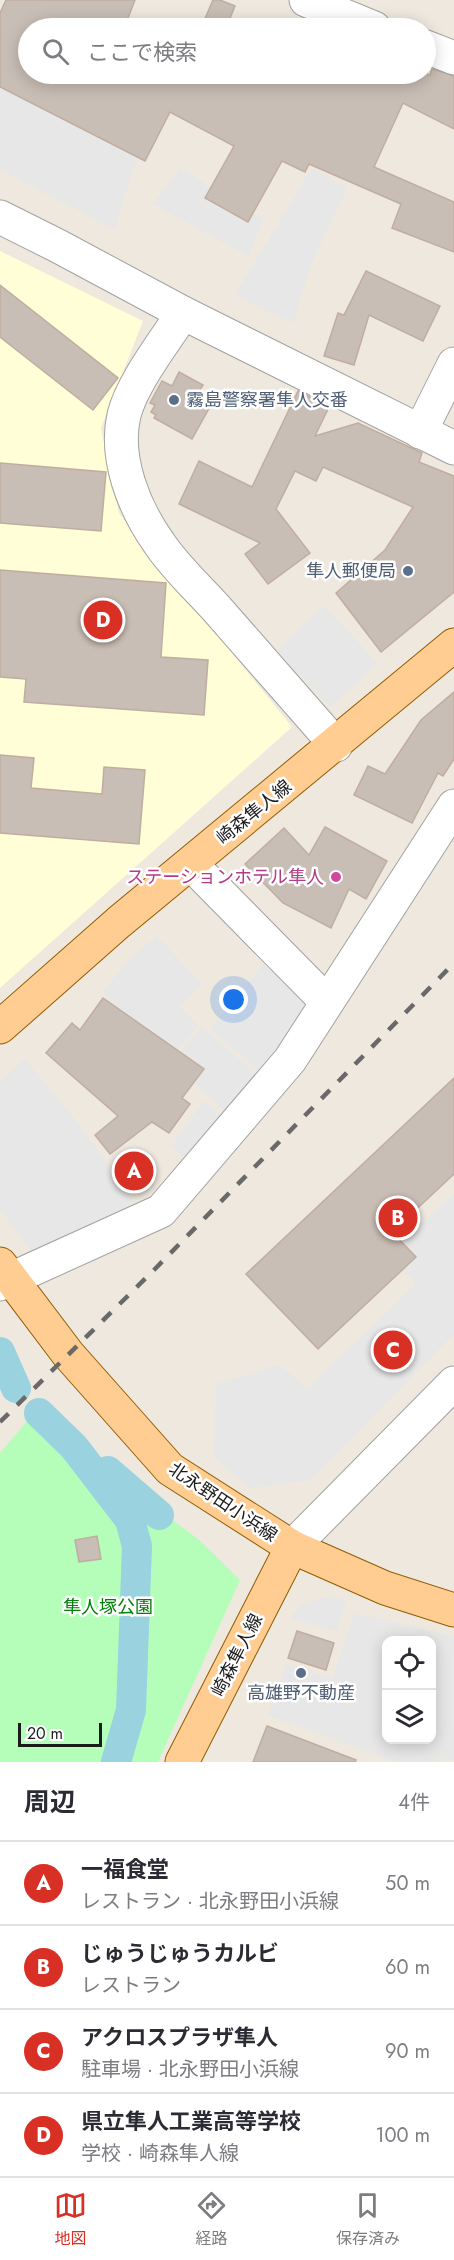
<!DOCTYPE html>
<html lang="ja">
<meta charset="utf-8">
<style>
:root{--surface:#fff;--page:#f2f2f3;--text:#2b2b33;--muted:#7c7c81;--line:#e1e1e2;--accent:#d93025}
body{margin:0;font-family:Jost,"Noto Sans JP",sans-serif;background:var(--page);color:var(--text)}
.controls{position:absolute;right:18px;bottom:18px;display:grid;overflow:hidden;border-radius:12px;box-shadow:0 3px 15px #0003}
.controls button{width:54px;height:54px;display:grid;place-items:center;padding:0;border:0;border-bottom:2px solid var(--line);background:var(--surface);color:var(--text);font:30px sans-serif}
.scale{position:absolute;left:18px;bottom:15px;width:84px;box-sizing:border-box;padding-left:6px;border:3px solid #1b1b1b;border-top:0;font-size:16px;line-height:21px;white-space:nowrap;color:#1b1b1b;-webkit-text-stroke:4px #fff;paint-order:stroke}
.you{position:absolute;left:234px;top:1000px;width:21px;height:21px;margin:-15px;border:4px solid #fff;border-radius:50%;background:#1a73e8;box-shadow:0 0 0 9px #1a73e833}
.badge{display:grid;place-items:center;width:39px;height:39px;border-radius:50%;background:var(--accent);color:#fff;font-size:20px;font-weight:700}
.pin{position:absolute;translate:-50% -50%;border:3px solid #fff;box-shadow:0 2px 6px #0006}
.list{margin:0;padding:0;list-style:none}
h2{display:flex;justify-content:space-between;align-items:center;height:78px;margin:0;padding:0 24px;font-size:26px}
h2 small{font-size:20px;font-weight:400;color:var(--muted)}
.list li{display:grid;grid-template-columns:39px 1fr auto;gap:18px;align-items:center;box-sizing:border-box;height:84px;padding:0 24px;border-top:2px solid var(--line)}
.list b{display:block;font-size:22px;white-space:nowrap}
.list p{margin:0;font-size:20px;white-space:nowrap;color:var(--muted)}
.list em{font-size:20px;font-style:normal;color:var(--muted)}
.icon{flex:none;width:33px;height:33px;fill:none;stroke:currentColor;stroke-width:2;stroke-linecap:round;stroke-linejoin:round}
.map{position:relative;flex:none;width:454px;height:1762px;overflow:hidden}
.search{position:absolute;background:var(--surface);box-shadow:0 3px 15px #0003;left:18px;right:18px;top:18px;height:66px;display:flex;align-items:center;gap:15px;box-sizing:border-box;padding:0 21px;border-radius:33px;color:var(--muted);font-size:22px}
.sheet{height:414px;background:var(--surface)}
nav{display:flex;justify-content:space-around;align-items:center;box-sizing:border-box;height:84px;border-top:2px solid var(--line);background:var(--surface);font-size:16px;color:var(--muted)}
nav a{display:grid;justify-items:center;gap:3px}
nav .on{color:var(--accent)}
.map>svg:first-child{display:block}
.education{fill:#fffed6}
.park{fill:#b5feb9}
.parking{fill:#e7e7e7;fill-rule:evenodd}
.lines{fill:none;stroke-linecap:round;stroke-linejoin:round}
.canal{stroke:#9ad2e0;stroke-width:30}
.building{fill:#c9beb5;stroke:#c0ada0;stroke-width:1.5}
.minor-casing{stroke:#a2a2a2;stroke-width:35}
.major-casing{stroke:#915d00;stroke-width:35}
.minor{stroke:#fff;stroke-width:33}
.major{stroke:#ffcd92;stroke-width:33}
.rail{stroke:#696969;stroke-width:4.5;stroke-dasharray:12 12;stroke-linecap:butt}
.service-dot{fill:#5c6f8a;stroke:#fff;stroke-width:2}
.hotel-dot{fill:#d1479c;stroke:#fff;stroke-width:2}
.labels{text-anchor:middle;stroke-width:5;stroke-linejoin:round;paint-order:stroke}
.service-label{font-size:18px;fill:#4e5e75;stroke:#fff;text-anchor:start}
.street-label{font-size:18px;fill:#1b1b1b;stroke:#fff}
.hotel-label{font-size:18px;fill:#b23c85;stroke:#fff;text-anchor:end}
.park-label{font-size:18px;fill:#028009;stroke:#fff}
</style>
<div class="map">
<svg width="454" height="1762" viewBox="0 0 454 1762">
<rect width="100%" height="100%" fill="#eee8df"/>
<path class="education" d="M0,251l143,70 -42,107 18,85 173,214 -292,261z"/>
<path class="park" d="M40,1406l91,83 68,51 41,40 -82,182h-158v-309z"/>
<g class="parking">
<path d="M0,74l141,71 -27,84 -114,-59z"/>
<path d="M180,168l84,51 -16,37 -95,-52z"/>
<path d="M312,168l35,20 -36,77 -18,58 -58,-28z"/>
<path d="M324,606l53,57 -47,44 -53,-57z"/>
<path d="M157,936l45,49 -23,22 19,19 -41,48 -26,-45 -28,-37 26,-32z"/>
<path d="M268,958l46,40 -50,78 -54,-47z"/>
<path d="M202,1027l57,50 -32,36 -57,-50z"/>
<path d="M25,1059l51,62 62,86 -104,48 -34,-46v-127z"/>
<path d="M204,1101l20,16 -37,41 -16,-11z"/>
<path d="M454,1194v140l-144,146 -60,8 -36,-31 2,-73 64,-19 27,24 109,-105 -27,-29z"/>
<path d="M330,1596l16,5 -9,30 -47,-13 11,-13z"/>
<path d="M354,1613l100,23v124l-15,-4 -2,6h-40l-129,-47 18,-50 47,14zM386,1640h46v100h-46z"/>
</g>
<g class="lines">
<g class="canal">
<path d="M0,1352l16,36"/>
<path d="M39,1413l35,34 56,73 7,26 -6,164 -15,52"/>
<path d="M108,1471l51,44"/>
</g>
</g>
<g class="building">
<path d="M6,0h129l-11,28h-96v46h398l4,1 2,-6 22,7v53l-51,-26 -29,64 80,35v50l-62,-24 9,-24 -92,-40 -4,8 -23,-11 -34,61 -43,-24 29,-52 -64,-34 -25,49 -145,-74v-74z"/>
<path d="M213,0h7l15,6 -9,22h-25z"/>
<path d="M366,271l74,35 -17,35 -54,-26 -15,50 -30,-9 14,-43 6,2z"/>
<path d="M0,285l118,93 -25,32 -93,-73z"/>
<path d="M179,372l24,13 -6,10 15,8 -20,36 -38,-21 2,-3 -5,-3 4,-7 -5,-2 12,-22 10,5z"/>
<path d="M298,391l31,16 -14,29 43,-13 64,30 -3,9 35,14v116l-73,60 -45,-59 49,-43 28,-43 -90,-40 -7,14 -21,-10 -19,38 34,44 -42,31 -23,-30 15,-11 -81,-39 20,-43 53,26z"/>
<path d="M0,463l106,9 -5,59 -101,-8z"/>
<path d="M0,570l166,13 -5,74 47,3 -4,55 -180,-13 2,-23 -26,-2z"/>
<path d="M454,692v67l-11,17 -5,-3 -26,50 -58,-28 14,-29 17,8 36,-54z"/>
<path d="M0,755l34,3 -3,30 71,6 2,-27 41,3 -6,74 -139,-11z"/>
<path d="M325,827l62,34 -21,38 -17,-10 -18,39 -48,-25 -38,-39 39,-36 25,27z"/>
<path d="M103,998l101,71 -22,29 8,6 -21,29 -17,-11 -42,32 -15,-19 23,-19 -72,-63 26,-30 8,7z"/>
<path d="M454,1078v96l-62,58 24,25 -98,92 -72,-75z"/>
<path d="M97,1536l4,23 -22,3 -4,-22z"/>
<path d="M297,1631l37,12 -8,27 -38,-12z"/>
<path d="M267,1726l89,34 -1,2h-102z"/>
</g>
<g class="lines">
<defs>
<g id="minor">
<path d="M306,0l68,28"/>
<path d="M426,47l28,11"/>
<path d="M0,217l58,29 125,67 271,135"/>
<path d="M183,313c-18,28 -51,70 -59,102 -10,43 10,93 35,128 15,23 38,44 57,65 40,46 80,91 120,137"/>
<path d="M420,432l34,-68"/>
<path d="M191,864l136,138"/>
<path d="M0,1284l161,-73 129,-151 164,-254"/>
<path d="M292,1547l162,-164"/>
</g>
<g id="major">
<path d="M0,1027l119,-105 335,-277"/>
<path d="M0,1264l68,90 102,115 122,78 93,41 69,22"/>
<path d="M182,1762l110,-215"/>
</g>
</defs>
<use href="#minor" class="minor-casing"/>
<use href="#major" class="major-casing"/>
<use href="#minor" class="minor"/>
<use href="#major" class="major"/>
<path class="rail" d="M0,1422l154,-152 300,-307"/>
</g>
<g class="service-dot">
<circle cx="174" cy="400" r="6"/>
<circle cx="408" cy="571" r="6"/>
<circle cx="301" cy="1673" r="6"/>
</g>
<circle class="hotel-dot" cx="336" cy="877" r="6"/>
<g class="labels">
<g class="service-label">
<text x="186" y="406">霧島警察署隼人交番</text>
<text x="396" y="577" text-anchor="end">隼人郵便局</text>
<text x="301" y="1699" text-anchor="middle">高雄野不動産</text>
</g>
<g class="street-label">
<text transform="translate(254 812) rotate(-39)" y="6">崎森隼人線</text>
<text transform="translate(223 1502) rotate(34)" y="6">北永野田小浜線</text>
<text transform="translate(237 1655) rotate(-63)" y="6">崎森隼人線</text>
</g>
<g class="hotel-label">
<text x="324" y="883">ステーションホテル隼人</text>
</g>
<g class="park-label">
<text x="108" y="1613">隼人塚公園</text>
</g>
</g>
</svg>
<div class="controls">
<button><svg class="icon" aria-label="locate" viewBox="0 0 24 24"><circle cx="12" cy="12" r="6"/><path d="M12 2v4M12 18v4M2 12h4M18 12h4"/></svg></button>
<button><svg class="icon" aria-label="layers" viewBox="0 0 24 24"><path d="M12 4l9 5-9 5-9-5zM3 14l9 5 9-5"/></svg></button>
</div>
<div class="scale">20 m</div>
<div class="you"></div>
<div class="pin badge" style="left:134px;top:1171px">A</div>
<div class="pin badge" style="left:398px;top:1218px">B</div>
<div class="pin badge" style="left:393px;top:1350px">C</div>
<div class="pin badge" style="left:103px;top:620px">D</div>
<div class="search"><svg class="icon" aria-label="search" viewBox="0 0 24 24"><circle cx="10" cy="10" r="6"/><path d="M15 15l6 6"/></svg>ここで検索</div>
</div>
<section class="sheet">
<h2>周辺<small>4件</small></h2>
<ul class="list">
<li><span class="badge">A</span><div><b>一福食堂</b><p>レストラン · 北永野田小浜線</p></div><em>50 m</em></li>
<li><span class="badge">B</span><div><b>じゅうじゅうカルビ</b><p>レストラン</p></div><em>60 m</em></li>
<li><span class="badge">C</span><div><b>アクロスプラザ隼人</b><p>駐車場 · 北永野田小浜線</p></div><em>90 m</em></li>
<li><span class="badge">D</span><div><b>県立隼人工業高等学校</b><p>学校 · 崎森隼人線</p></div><em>100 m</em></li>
</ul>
</section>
<nav>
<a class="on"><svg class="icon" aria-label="map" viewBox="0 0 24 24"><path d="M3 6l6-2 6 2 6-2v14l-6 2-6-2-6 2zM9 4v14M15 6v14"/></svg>地図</a>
<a><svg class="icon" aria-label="directions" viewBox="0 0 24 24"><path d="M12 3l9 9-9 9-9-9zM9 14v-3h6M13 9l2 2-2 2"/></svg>経路</a>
<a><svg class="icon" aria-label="saved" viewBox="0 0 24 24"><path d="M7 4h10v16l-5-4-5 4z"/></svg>保存済み</a>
</nav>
